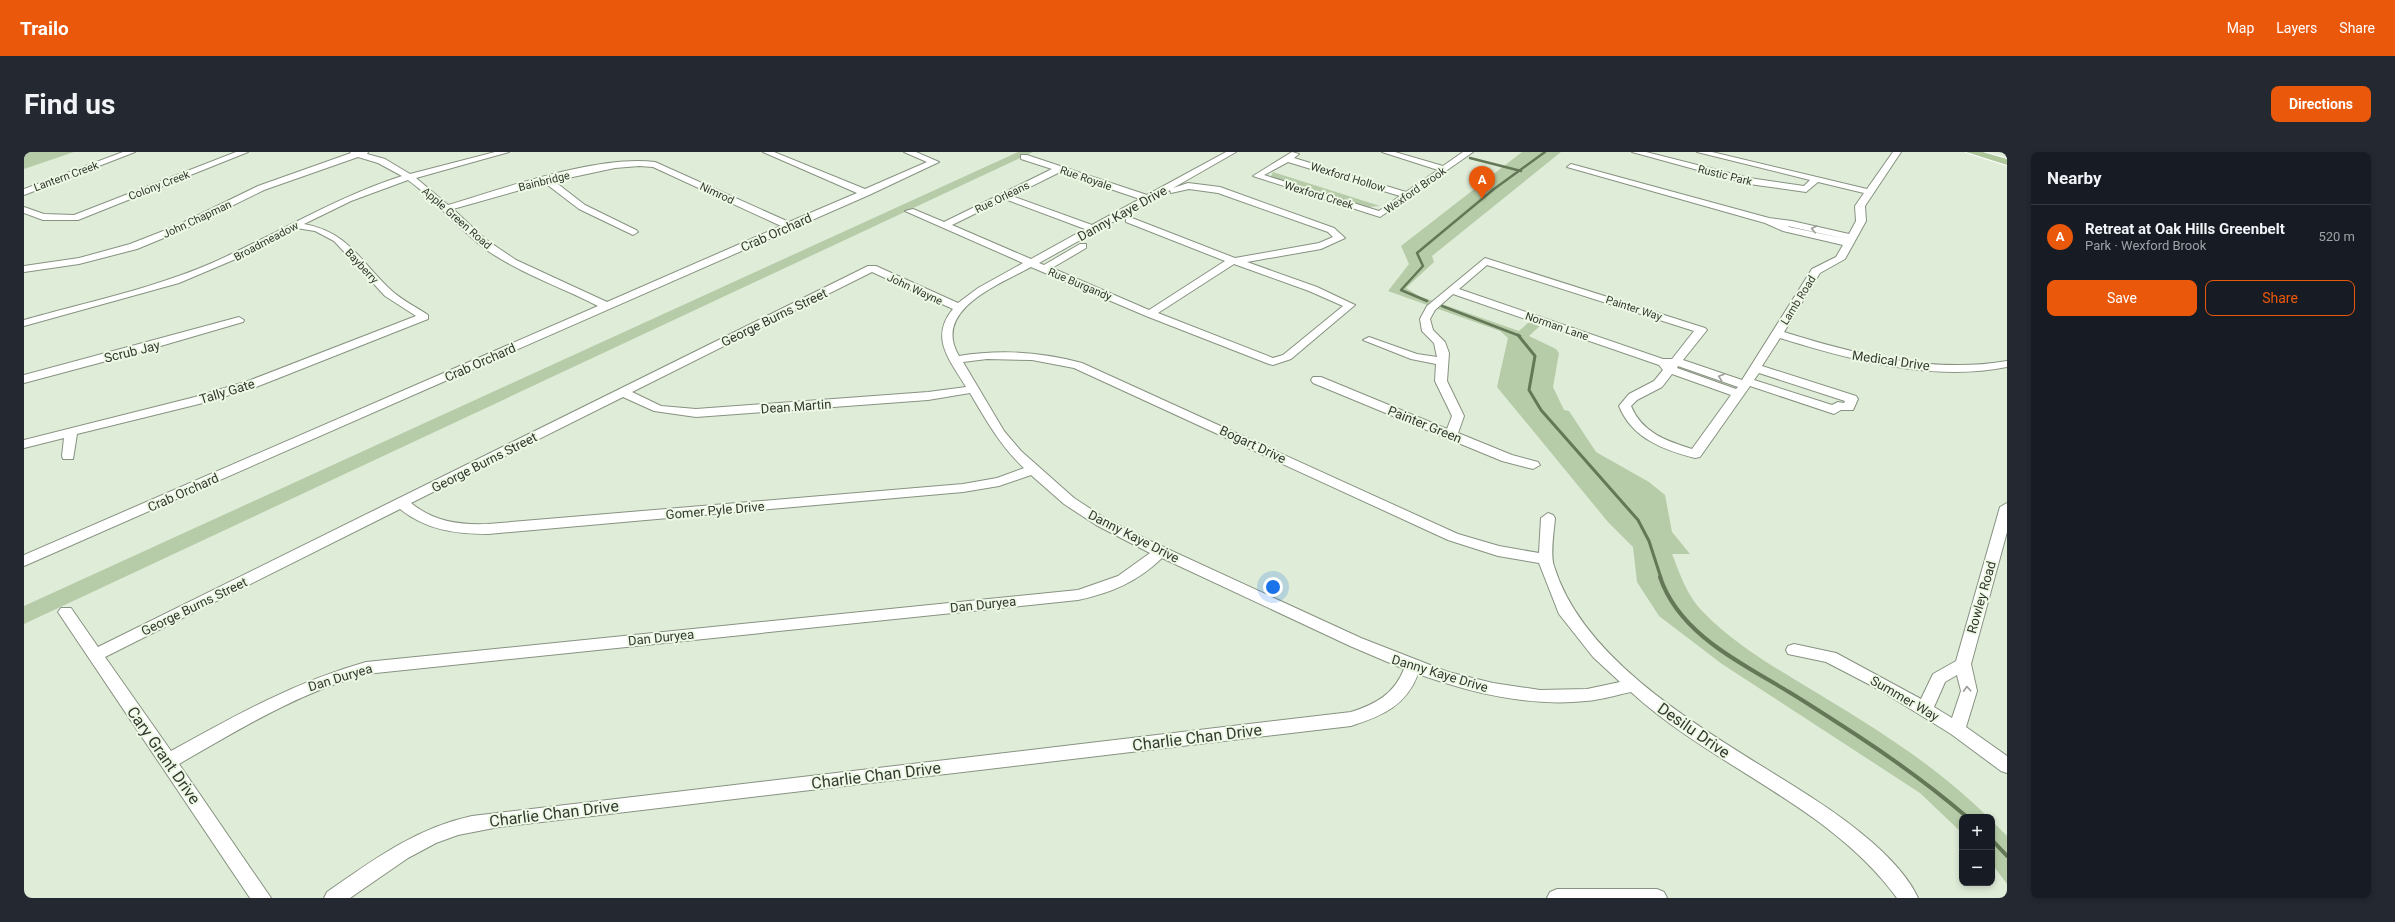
<!DOCTYPE html>
<meta charset="utf-8">
<style>
:root{--surface:#171b24;--page:#242831;--text:#f1f3f6;--muted:#9ea1a6;--line:#363941;--accent:#ea580c}
body{margin:0;font-family:Roboto,sans-serif;background:var(--page);color:var(--text)}
.controls{position:absolute;right:12px;bottom:12px;display:grid;overflow:hidden;border-radius:8px;box-shadow:0 2px 6px #0003}
.controls button{width:36px;height:36px;display:grid;place-items:center;padding:0;border:0;border-bottom:1px solid var(--line);background:var(--surface);color:var(--text);font:20px sans-serif}
.you{position:absolute;left:1249px;top:435px;width:14px;height:14px;margin:-10px;border:3px solid #fff;border-radius:50%;background:#1a73e8;box-shadow:0 0 0 6px #1a73e833}
.badge{display:grid;place-items:center;width:26px;height:26px;border-radius:50%;background:var(--accent);color:#fff;font-size:13px;font-weight:700}
.pin{position:absolute;translate:-50% -33px;filter:drop-shadow(0 1px 2px #0008)}
.pin::after{content:'';position:absolute;top:21px;width:14px;height:12px;background:inherit;clip-path:polygon(0 0,100% 0,50% 100%)}
.list{margin:0;padding:0;list-style:none}
h2{display:flex;justify-content:space-between;align-items:center;height:52px;margin:0;padding:0 16px;font-size:17px}
h2 small{font-size:13px;font-weight:400;color:var(--muted)}
.list li{display:grid;grid-template-columns:26px 1fr auto;gap:12px;align-items:center;box-sizing:border-box;height:64px;padding:0 16px;border-top:1px solid var(--line)}
.list b{display:block;font-size:15px;white-space:nowrap}
.list p{margin:0;font-size:13px;white-space:nowrap;color:var(--muted)}
.list em{font-size:13px;font-style:normal;color:var(--muted)}
.actions{display:flex;gap:8px;padding:12px 16px}
.actions a{flex:1;padding:9px 0;border:1px solid var(--accent);border-radius:8px;text-align:center;font-size:14px;color:var(--accent)}
.actions .main{background:var(--accent);color:#fff}
.map{position:relative;flex:none;width:1983px;height:746px;overflow:hidden;border-radius:8px}
header{display:flex;align-items:center;gap:24px;box-sizing:border-box;height:56px;padding:0 20px;background:var(--accent);color:#fff}
header strong{font-size:19px}
nav{display:flex;gap:22px;margin-inline-start:auto;font-size:14px}
.intro{display:flex;align-items:center;justify-content:space-between;box-sizing:border-box;height:96px;padding:0 24px}
h1{margin:0;font-size:28px}
.button{padding:10px 18px;border-radius:8px;background:var(--accent);color:#fff;font-size:14px;font-weight:700}
main{display:flex;gap:24px;padding:0 24px}
aside{flex:1;background:var(--surface);border-radius:8px;box-shadow:0 2px 6px #0003}
.map>svg:first-child{display:block}
.green{fill:#b6cca8}
.lines{fill:none;stroke-linecap:round;stroke-linejoin:round}
.stream-far2{stroke:#647757;stroke-width:2.5}
.stream-far1{stroke:#647757;stroke-width:3}
.stream{stroke:#647757;stroke-width:4}
.minor-casing{stroke:#879280;stroke-width:2}
.major-casing{stroke:#fff;stroke-width:2}
.minor{fill:#fff;fill-rule:evenodd}
.major{fill:#aec89b;fill-rule:evenodd}
.oneway{stroke:#9a9c98}
.labels{text-anchor:middle;stroke-width:4;stroke-linejoin:round;paint-order:stroke}
.far-street-label{font-size:11px;fill:#343931;stroke:#edf9e5}
.street-label{font-size:13px;fill:#343931;stroke:#edf9e5}
.near-street-label{font-size:16px;fill:#343931;stroke:#edf9e5}
</style>
<header>
<strong>Trailo</strong>
<nav><a>Map</a><a>Layers</a><a>Share</a></nav>
</header>
<div class="intro"><h1>Find us</h1><a class="button">Directions</a></div>
<main>
<div class="map">
<svg width="1983" height="746" viewBox="0 0 1983 746">
<rect width="100%" height="100%" fill="#dfecd8"/>
<g class="green">
<path d="M0,0h50l-50,17z"/>
<path d="M994,0h15l-1009,472v-18z"/>
<path d="M1498,0h39l-129,104 2,6 -28,26 13,8 100,35 10,-9 12,3 -12,11 27,13 3,4 -6,34 11,23 5,1 27,41 53,30 16,13 7,37 18,22h-18c8,20 15,42 31,58 34,35 78,59 119,84 58,35 118,73 166,121h-26v16l-42,-40 -198,-129 -63,-48 -22,-34 -4,-35 -25,-25 -111,-135 11,-49 -8,-7 -112,-40 21,-27 -8,-18z"/>
<path d="M1249,20l107,34 -13,1 -86,-27 -10,-4z"/>
<path d="M1968,669l15,15v48l-15,-20z"/>
</g>
<g class="lines">
<g class="stream-far2">
<path d="M1446,6l51,13"/>
<path d="M1403,149l-26,-11 22,-24 -6,-13 77,-64 51,-37"/>
<path d="M1418,154l78,30"/>
</g>
<path class="stream-far1" d="M1494,183l17,21 -6,34 12,20 97,110 11,21 12,37"/>
<g class="stream">
<path d="M1636,425c19,57 81,86 129,115 23,14 46,29 69,44 38,25 74,51 109,81"/>
<path d="M1968,688l15,16"/>
</g>
<defs>
<g id="minor">
<path d="M99,0h12l-111,43v-6z"/>
<path d="M212,0h12l-170,68h-35l-19,-7v-6l20,7 30,1z"/>
<path d="M326,0h18l-1,2 18,5 25,15 85,-22h14l-93,26 32,27c57,-17 149,-50 207,-43l134,60 68,-29 -94,-41h11l91,37 62,-27 -23,-10h12l23,10 -70,33 -845,371v-11l574,-249c-37,-19 -76,-32 -110,-55 -29,-21 -51,-50 -80,-71l-57,21 -47,23c45,8 57,39 88,67 10,9 24,16 36,24v4l-172,68 -53,16 -126,31 -4,25h-10l-1,-3 2,-18 -40,10v-8l171,-43 53,-16 168,-65 -31,-20 -51,-55 -19,-10 -19,-3 -58,30 -59,25 -155,43v-6c63,-18 128,-31 188,-57 65,-29 122,-65 190,-87l-24,-13 -20,-6 -94,33 -81,40 -46,19 -58,15 -55,8v-6l55,-8 51,-14 46,-18 82,-40 93,-33zM615,14l14,1 128,59 -174,76 -91,-42 -31,-21 -32,-30 92,-26 34,26 54,26 5,-3 -2,-2 -51,-25 -31,-24 61,-13z"/>
<path d="M1202,0h10l-63,36 15,-5 32,4 114,41 11,10 -24,11 -74,13 70,25 38,18 -64,54 -18,6 -4,-1 -123,-48 -115,-49c-31,17 -100,43 -72,89 42,-7 82,-4 123,7l376,171 41,12 40,7 2,-35 7,-5 5,2 2,3c-1,13 -5,37 -1,48 32,105 173,176 260,233 34,22 87,61 104,99h-21c-68,-93 -183,-130 -266,-206 -15,3 -30,8 -45,9 -57,6 -114,-8 -168,-27 -12,32 -36,42 -67,52l-852,101 -41,8 -22,8 -28,15 -58,40h-26l3,-6c46,-32 89,-64 145,-76l879,-104c25,-8 43,-18 53,-43l-54,-23 -188,-88c-25,24 -51,35 -84,42l-712,74c-68,19 -126,55 -187,90l92,134h-21l-192,-286 3,-4h10l27,39 770,-381h8l82,37 20,-15 45,-25 -118,-52 8,-2 31,13 108,-53 -31,-10v-4h6l120,40zM1036,20l80,27 -48,26 -80,-29zM1165,37l29,4 110,39 5,5 -14,6 -84,15 -103,-40h-6v4l99,39 -76,49 -97,-42 34,-20v-4h-6l-36,21 -5,-2 131,-73 1,3zM981,47l80,30 -54,30 -79,-34zM1210,112l75,27 34,15 -60,49 -10,3 -115,-45zM848,120l81,37c-24,29 -3,51 13,78l-38,5 -232,17 -35,-3 -29,-14zM963,207l45,1 42,8 374,172 50,16 41,7 20,51 34,43 27,25 -33,7 -47,1 -47,-7 -45,-11 -87,-34 -213,-98 -42,-21 -32,-21 -53,-47 -17,-20 -41,-69zM946,241c16,27 31,54 54,75l-27,10 -34,6 -475,40c-28,1 -54,-2 -77,-21l212,-106 31,14 42,6 232,-17zM1007,323l33,29 32,21 54,28 -32,23 -40,14 -712,72c-71,20 -132,54 -195,89l-66,-94 295,-148c26,21 56,25 88,25l475,-42 36,-6z"/>
<path d="M1268,0l7,2 -5,4 112,34 32,-22 -56,-18h13l48,14 20,-14h10l-93,65 -127,-41zM1264,10l112,34 -21,15 -115,-36z"/>
<path d="M1608,0h14l103,26 55,8 6,-6 -113,-28h15l155,37 26,-37h8l-36,54 1,15 -21,38 -25,14 -36,59c70,22 149,42 223,29v6c-75,15 -156,-7 -227,-29l-18,28 94,30 2,3 -5,11h-12l-7,4 -84,-28 -50,71 -5,1c-32,-8 -63,-20 -76,-52l10,-12 25,-13 9,-11 -4,-5 -206,-71 -18,16 -5,9 3,11 12,12 4,11 -2,28 17,35 -6,17 54,22 26,7 2,3 -7,4 -31,-8 -189,-78 -2,-3 2,-3h8l126,52 5,-13 -17,-35 1,-17 -25,-5 -48,-19 6,-3 48,17 20,3 -3,-14 -12,-12 -2,-12 7,-13 58,-48 220,70 2,2 -24,30 59,20 70,-111 24,-12 7,-12 -60,-14 -18,-8 -198,-56 4,-3 198,54 23,3 57,13 7,-13 -1,-15 9,-13 -46,-11 -12,10 -57,-8zM1764,74l4,1 54,12 -57,-12zM1463,113l207,66 -22,28h-9l-204,-70zM1654,214l60,21 -2,2 -59,-21zM1735,221l86,28 -1,2 -6,-1 -6,3 -78,-25zM1648,222l59,21 -39,54c-25,-8 -50,-16 -61,-43l6,-6 25,-13z"/>
<path d="M215,165l5,3 -1,2 -103,30 -116,31v-8z"/>
<path d="M1983,351v29l-36,132 6,27 -11,36 41,29v17l-6,-2 -50,-37 -73,-45 -52,-27 -38,-8 -2,-4 2,-4 6,-2 42,9 85,46 12,-25 23,-13 44,-154zM1933,523l4,16 -9,27 -18,-11 11,-25z"/>
<path d="M1533,737h100l7,3 3,6h-120l3,-6z"/>
</g>
<path id="major" d="M1942,0h17l24,7v6z"/>
</defs>
<use href="#minor" class="minor-casing"/>
<use href="#major" class="major-casing"/>
<use href="#minor" class="minor"/>
<use href="#major" class="major"/>
</g>
<defs><path id="oneway-chevron" d="M-2-3.5L2.5 0L-2 3.5" fill="none" stroke-width="1.6" stroke-linecap="round" stroke-linejoin="round"/></defs>
<g class="oneway">
<use href="#oneway-chevron" transform="translate(1790 77) rotate(-167)"/>
<use href="#oneway-chevron" transform="translate(1697 225) rotate(-161)"/>
<use href="#oneway-chevron" transform="translate(1943 537) rotate(-93)"/>
</g>
<g class="labels">
<g class="far-street-label">
<text transform="translate(1701 23) rotate(14)" y="4">Rustic Park</text>
<text transform="translate(42 24) rotate(-20)" y="4">Lantern Creek</text>
<text transform="translate(1324 25) rotate(17)" y="4">Wexford Hollow</text>
<text transform="translate(1062 26) rotate(19)" y="4">Rue Royale</text>
<text transform="translate(520 29) rotate(-14)" y="4">Bainbridge</text>
<text transform="translate(135 33) rotate(-21)" y="4">Colony Creek</text>
<text transform="translate(1391 38) rotate(-35)" y="4">Wexford Brook</text>
<text transform="translate(693 41) rotate(25)" y="4">Nimrod</text>
<text transform="translate(1295 43) rotate(17)" y="4">Wexford Creek</text>
<text transform="translate(978 45) rotate(-26)" y="4">Rue Orleans</text>
<text transform="translate(433 66) rotate(41)" y="4">Apple Green Road</text>
<text transform="translate(173 67) rotate(-25)" y="4">John Chapman</text>
<text transform="translate(242 89) rotate(-28)" y="4">Broadmeadow</text>
<text transform="translate(338 114) rotate(47)" y="4">Bayberry</text>
<text transform="translate(1056 132) rotate(23)" y="4">Rue Burgandy</text>
<text transform="translate(891 137) rotate(25)" y="4">John Wayne</text>
<text transform="translate(1774 148) rotate(-58)" y="4">Lamb Road</text>
<text transform="translate(1610 156) rotate(18)" y="4">Painter Way</text>
<text transform="translate(1533 174) rotate(19)" y="4">Norman Lane</text>
</g>
<g class="street-label">
<text transform="translate(1098 61) rotate(-29)" y="5">Danny Kaye Drive</text>
<text transform="translate(752 80) rotate(-24)" y="5">Crab Orchard</text>
<text transform="translate(750 165) rotate(-26)" y="5">George Burns Street</text>
<text transform="translate(108 199) rotate(-14)" y="5">Scrub Jay</text>
<text transform="translate(1867 208) rotate(8)" y="5">Medical Drive</text>
<text transform="translate(456 210) rotate(-24)" y="5">Crab Orchard</text>
<text transform="translate(203 239) rotate(-17)" y="5">Tally Gate</text>
<text transform="translate(772 254) rotate(-4)" y="5">Dean Martin</text>
<text transform="translate(1401 272) rotate(22)" y="5">Painter Green</text>
<text transform="translate(1229 292) rotate(25)" y="5">Bogart Drive</text>
<text transform="translate(460 310) rotate(-27)" y="5">George Burns Street</text>
<text transform="translate(159 340) rotate(-24)" y="5">Crab Orchard</text>
<text transform="translate(691 358) rotate(-5)" y="5">Gomer Pyle Drive</text>
<text transform="translate(1110 384) rotate(27)" y="5">Danny Kaye Drive</text>
<text transform="translate(1957 445) rotate(-74)" y="5">Rowley Road</text>
<text transform="translate(959 452) rotate(-6)" y="5">Dan Duryea</text>
<text transform="translate(170 454) rotate(-26)" y="5">George Burns Street</text>
<text transform="translate(637 485) rotate(-6)" y="5">Dan Duryea</text>
<text transform="translate(1416 521) rotate(17)" y="5">Danny Kaye Drive</text>
<text transform="translate(316 525) rotate(-17)" y="5">Dan Duryea</text>
<text transform="translate(1881 546) rotate(30)" y="5">Summer Way</text>
</g>
<g class="near-street-label">
<text transform="translate(1670 578) rotate(35)" y="6">Desilu Drive</text>
<text transform="translate(1173 585) rotate(-7)" y="6">Charlie Chan Drive</text>
<text transform="translate(140 603) rotate(55)" y="6">Cary Grant Drive</text>
<text transform="translate(852 623) rotate(-7)" y="6">Charlie Chan Drive</text>
<text transform="translate(530 661) rotate(-7)" y="6">Charlie Chan Drive</text>
</g>
</g>
</svg>
<div class="controls">
<button>+</button>
<button>−</button>
</div>
<div class="you"></div>
<div class="pin badge" style="left:1458px;top:47px">A</div>
</div>
<aside>
<h2>Nearby<small></small></h2>
<ul class="list">
<li><span class="badge">A</span><div><b>Retreat at Oak Hills Greenbelt</b><p>Park · Wexford Brook</p></div><em>520 m</em></li>
</ul>
<div class="actions"><a class="main">Save</a><a>Share</a></div>
</aside>
</main>
